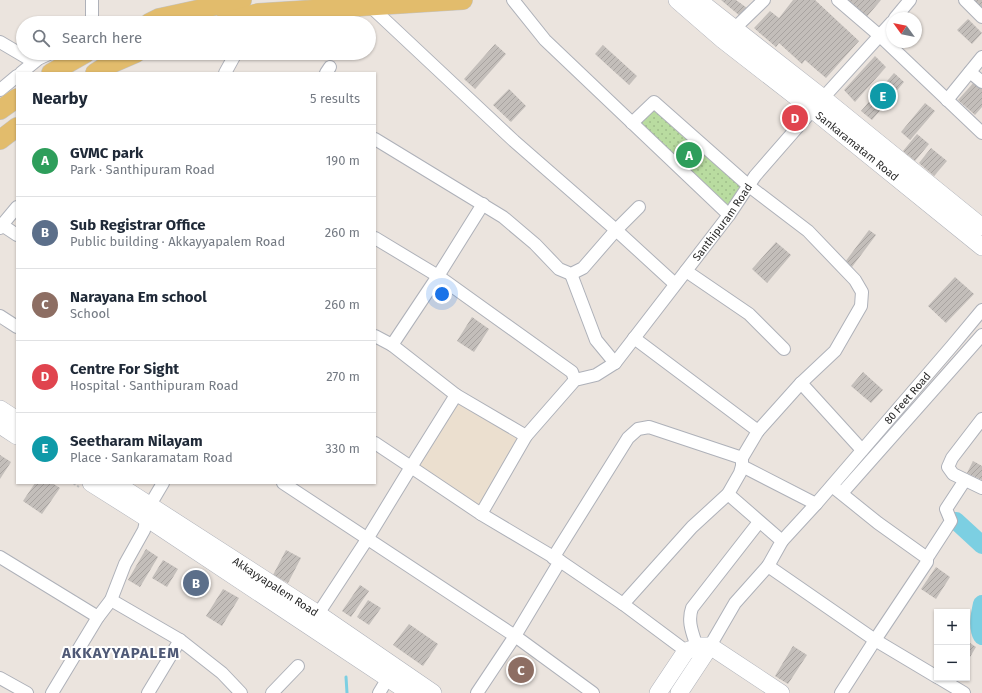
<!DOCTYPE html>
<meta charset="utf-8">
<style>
:root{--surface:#fff;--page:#f6f6f7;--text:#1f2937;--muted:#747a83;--line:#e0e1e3;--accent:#4f78e7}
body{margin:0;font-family:"Fira Sans",sans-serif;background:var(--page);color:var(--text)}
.controls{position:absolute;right:12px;bottom:12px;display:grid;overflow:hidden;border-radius:0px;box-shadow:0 1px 3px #0004}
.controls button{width:36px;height:36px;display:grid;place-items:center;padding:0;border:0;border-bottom:1px solid var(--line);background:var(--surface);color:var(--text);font:20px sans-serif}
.compass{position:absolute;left:886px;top:12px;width:36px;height:36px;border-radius:50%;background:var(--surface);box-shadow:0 1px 3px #0004;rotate:303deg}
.you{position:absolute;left:442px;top:294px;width:14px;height:14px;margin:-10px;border:3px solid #fff;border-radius:50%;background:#1a73e8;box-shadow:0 0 0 6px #1a73e833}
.badge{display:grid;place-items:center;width:26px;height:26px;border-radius:50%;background:var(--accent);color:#fff;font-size:13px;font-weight:700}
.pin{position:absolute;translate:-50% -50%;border:2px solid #fff;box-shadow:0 1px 4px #0006}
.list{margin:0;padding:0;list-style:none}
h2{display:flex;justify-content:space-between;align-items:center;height:52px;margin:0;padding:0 16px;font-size:17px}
h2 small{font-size:13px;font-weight:400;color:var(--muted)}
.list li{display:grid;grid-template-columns:26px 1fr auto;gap:12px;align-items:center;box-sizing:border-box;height:72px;padding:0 16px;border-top:1px solid var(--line)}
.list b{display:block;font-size:15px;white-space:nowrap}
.list p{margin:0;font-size:13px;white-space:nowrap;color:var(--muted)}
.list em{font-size:13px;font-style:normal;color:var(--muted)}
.icon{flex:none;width:22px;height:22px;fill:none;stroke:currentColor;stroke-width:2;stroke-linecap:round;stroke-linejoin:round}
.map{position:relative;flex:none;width:982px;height:693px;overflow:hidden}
.search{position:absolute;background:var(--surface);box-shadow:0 1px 3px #0004;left:16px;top:16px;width:360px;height:44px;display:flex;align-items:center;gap:10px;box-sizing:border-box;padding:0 14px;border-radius:22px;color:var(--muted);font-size:15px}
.panel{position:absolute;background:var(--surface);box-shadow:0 1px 3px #0004;left:16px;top:72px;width:360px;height:412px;border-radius:0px}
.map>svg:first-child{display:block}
.education{fill:#ebdfcf}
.park{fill:url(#park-dots)}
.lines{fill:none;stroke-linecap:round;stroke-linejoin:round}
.stream{stroke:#7ccfe2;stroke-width:3}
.river{stroke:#7ccfe2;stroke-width:18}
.building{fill:url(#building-hatch)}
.street-casing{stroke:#aeb1b9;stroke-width:14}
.secondary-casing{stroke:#aeb1b9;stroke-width:18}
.primary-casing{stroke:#c3c3c3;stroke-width:20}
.path{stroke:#c3c3c3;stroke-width:2;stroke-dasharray:3 2;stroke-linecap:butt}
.street{stroke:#fff;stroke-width:12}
.secondary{stroke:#fff;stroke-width:17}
.primary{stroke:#e2bc6c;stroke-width:19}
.labels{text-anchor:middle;stroke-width:4;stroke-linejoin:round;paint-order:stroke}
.street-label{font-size:11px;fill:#2a2a2a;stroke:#fff}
.district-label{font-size:15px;font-weight:bold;letter-spacing:1px;fill:#4f5976;stroke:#fff}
</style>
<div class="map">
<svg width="982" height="693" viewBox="0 0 982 693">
<defs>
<pattern id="park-dots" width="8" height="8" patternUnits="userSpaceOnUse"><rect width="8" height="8" fill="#b9dca0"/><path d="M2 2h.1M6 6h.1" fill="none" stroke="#9fbd8a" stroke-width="1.8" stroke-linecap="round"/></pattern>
<pattern id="building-hatch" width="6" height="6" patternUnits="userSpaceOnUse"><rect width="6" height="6" fill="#c3beba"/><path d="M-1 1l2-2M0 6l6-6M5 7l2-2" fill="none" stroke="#a8a3a0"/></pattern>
</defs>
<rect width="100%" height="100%" fill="#ebe4de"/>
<path class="education" d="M458,398l63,39 -41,72 -64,-43z"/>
<path class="park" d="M654,102l95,84 -20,29 -97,-92z"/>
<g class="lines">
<path class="stream" d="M346,677l1,16"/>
<g class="river">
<path d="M956,521l26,24"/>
<path d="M982,604c-2,9 -5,23 0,32"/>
</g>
</g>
<g class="building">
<path d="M721,0h15l11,8 -7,8z"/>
<path d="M793,0h22l44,41 -33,37 -21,-18 -3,4 -23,-21 -3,4 -22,-19 16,-17 9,7z"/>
<path d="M840,0h41l-17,20z"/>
<path d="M970,0h12v10z"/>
<path d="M906,13l5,5h-9z"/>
<path d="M968,19l14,14 -10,11 -15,-14z"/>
<path d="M892,28v14h7l-4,4 -10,-10z"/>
<path d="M495,44l11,10 -31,35 -11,-10z"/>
<path d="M603,45l34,31 -8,9 -34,-31z"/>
<path d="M875,56l11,11 -31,35 -11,-12z"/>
<path d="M894,73l10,9 -32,38 -11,-9z"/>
<path d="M976,80l6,6v21l-7,8 -17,-15z"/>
<path d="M509,89l17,17 -15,16 -18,-17z"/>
<path d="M925,103l10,8 -25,29 -9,-8z"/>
<path d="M917,134l12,10 -14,17 -12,-10z"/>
<path d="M931,148l16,13 -13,15 -15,-13z"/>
<path d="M869,230l7,5 -24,32 -7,-5z"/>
<path d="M776,242l15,13 -24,28 -15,-14z"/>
<path d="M955,277l19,17 -28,29 -18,-17z"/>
<path d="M472,317l17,12 -15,23 -17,-11z"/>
<path d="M863,372l20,18 -12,13 -20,-17z"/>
<path d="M0,455l11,7 -11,17z"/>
<path d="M973,461l9,5v14l-15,-7z"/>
<path d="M35,483h17l8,5 -18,26 -19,-13z"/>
<path d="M146,549l12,8 -18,30 -12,-7z"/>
<path d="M286,550l15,8 -13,25 -15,-8z"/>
<path d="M163,560l15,9 -11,18 -15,-9z"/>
<path d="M936,567l14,10 -14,22 -15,-10z"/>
<path d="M360,585l9,6 -18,26 -9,-6z"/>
<path d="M223,589l16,9 -17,28 -16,-10z"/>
<path d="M368,600l13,8 -12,17 -12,-8z"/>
<path d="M409,624l29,20 -15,22 -30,-21z"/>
<path d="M967,641l9,6 -9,15z"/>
<path d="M793,646l14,9 -19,29 -13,-8z"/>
</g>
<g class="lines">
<defs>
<g id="street">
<path d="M92,0v23"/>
<path d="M513,0l32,40 184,175"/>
<path d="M838,0l42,36 102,97"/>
<path d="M965,0l17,17"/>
<path d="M370,6l144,135 102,89 59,54"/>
<path d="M895,18l15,-18"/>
<path d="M734,29l30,-29"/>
<path d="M0,42l34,20"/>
<path d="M970,72l12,10"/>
<path d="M21,73l17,-14 13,-6"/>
<path d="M225,73l11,-20"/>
<path d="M326,73l4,-6"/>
<path d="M0,90l17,-14"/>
<path d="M947,100l35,-43"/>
<path d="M632,123l22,-21 95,84 59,45 47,49 7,12 -1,14 -26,45 -34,32 -43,48"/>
<path d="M375,139l128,78 32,27 24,25 12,5 12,-6 33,-38 23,-23"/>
<path d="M2,225l15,-18"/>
<path d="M0,228l2,-3 15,10"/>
<path d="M375,238l63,38 134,96 3,8"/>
<path d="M686,271l63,43 35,35"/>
<path d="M571,274l25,66 19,23"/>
<path d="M0,316l17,11"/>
<path d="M375,336l17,9"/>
<path d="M634,338l124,93 -16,27v8l-2,7 -12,21 -36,33 -69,77 63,47"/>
<path d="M801,383l61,67"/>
<path d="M456,395l70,41"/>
<path d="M982,419l-30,39 -4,9 5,7 29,14"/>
<path d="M742,466l74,38"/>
<path d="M283,483l232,153 -38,57"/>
<path d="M832,486l46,37 49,35v4l-52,78 62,37"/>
<path d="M842,493l140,-158"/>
<path d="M728,494l54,47 -14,25"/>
<path d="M481,514l-70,-47 45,-72 -64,-50 46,-69 45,-72"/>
<path id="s1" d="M782,541l34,-37 136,-158 30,-36"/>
<path d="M0,557l98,60 13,-17 14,-36 19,-34 6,-25 13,-22"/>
<path d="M553,558l75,-120 10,-9 11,-2 93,31"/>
<path d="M927,558l24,-37 -5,-12 19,-29"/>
<path d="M560,561l-45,75 78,57"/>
<path d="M111,600l69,40 42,33 19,20"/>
<path id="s2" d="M623,604l-63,-43 -79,-47 45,-78 49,-56 21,-5 19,-12 114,-148 26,-39 68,-78 69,-76"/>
<path d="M318,614l46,-70 47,-77 -36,-24"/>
<path d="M710,646l25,-43 33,-37 107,74 -34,53"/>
<path d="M697,647c-4,-13 -10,-25 -5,-39l67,-86"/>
<path d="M0,678l27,15"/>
<path d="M939,678l25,15"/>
<path d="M52,693l46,-76"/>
<path d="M148,693l32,-53"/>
<path d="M272,693l26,-27"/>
<path d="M379,693l9,-15"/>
</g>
<g id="secondary">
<path id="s3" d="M677,0l46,40 90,70 169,137"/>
<path d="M698,0l125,98 159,129"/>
<path d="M0,409l17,11"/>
<path d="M0,425l17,11"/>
<path d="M91,483l57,36 262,174"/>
<path id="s4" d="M115,483l203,131 115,79"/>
<path d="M658,693l28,-42 15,-5h9l71,47"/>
<path d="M679,693l31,-47"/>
</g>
<g id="primary">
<path d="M149,23l10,-5 83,-18"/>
<path d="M223,23l35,-10 205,-13"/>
<path d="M51,73l35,-20"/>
<path d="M95,73l11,-7 30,-13"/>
<path d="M0,110l17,-12"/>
<path d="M0,140l17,-13"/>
</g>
</defs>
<use href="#street" class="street-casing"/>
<use href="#secondary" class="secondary-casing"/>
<use href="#primary" class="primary-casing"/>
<path class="path" d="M73,483l6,4"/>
<use href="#street" class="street"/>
<use href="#secondary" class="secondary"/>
<use href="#primary" class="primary"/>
</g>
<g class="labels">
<g class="street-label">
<text dy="4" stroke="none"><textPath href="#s3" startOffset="232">Sankaramatam Road</textPath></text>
<text dy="4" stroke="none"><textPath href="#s2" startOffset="554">Santhipuram Road</textPath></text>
<text dy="4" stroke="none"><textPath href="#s1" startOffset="190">80 Feet Road</textPath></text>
<text dy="4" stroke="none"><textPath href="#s4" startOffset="191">Akkayyapalem Road</textPath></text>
</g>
<g class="district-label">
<text x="121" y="658">AKKAYYAPALEM</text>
</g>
</g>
</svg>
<div class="controls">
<button>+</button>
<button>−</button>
</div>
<svg class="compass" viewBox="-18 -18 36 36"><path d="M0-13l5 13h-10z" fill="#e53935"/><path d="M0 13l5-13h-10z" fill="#747a83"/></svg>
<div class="you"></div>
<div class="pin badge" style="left:689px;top:155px;background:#2e9e5b">A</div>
<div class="pin badge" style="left:196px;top:583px;background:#5c6f8a">B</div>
<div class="pin badge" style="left:521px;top:670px;background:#8d6e63">C</div>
<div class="pin badge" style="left:795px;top:118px;background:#e0444e">D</div>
<div class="pin badge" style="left:883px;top:96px;background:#0f9aa8">E</div>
<div class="search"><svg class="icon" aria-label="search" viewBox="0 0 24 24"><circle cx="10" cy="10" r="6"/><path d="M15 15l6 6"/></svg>Search here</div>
<section class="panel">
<h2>Nearby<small>5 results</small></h2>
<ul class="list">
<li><span class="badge" style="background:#2e9e5b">A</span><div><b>GVMC park</b><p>Park · Santhipuram Road</p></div><em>190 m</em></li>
<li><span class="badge" style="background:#5c6f8a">B</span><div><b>Sub Registrar Office</b><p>Public building · Akkayyapalem Road</p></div><em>260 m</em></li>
<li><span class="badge" style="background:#8d6e63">C</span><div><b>Narayana Em school</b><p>School</p></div><em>260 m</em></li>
<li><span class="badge" style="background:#e0444e">D</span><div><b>Centre For Sight</b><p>Hospital · Santhipuram Road</p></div><em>270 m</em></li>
<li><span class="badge" style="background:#0f9aa8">E</span><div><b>Seetharam Nilayam</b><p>Place · Sankaramatam Road</p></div><em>330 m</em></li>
</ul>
</section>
</div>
